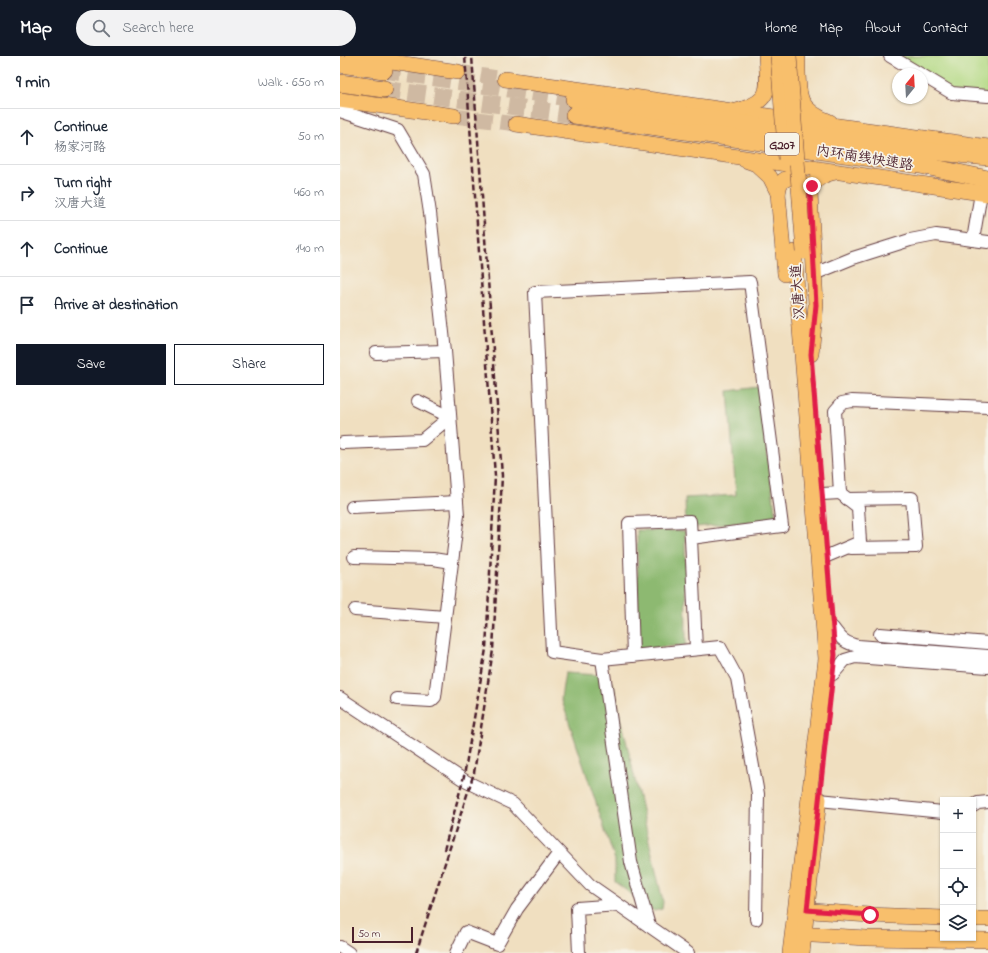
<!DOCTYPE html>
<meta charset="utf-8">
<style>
:root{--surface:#fff;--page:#f2f2f3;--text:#1f2937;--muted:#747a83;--line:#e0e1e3;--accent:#111827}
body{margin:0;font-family:"Indie Flower","LXGW WenKai TC",sans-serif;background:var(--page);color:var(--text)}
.controls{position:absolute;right:12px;bottom:12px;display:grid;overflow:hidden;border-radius:0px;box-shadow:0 1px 3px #0004}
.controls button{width:36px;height:36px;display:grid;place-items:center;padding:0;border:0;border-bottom:1px solid var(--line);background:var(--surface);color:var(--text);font:20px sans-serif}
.compass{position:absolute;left:552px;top:12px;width:36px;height:36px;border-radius:50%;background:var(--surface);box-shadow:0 1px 3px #0004;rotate:18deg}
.scale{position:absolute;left:12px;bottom:10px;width:61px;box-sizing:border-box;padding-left:4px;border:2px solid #4a1f2b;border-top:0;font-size:11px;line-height:14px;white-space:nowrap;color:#4a1f2b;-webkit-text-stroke:3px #f7f3e8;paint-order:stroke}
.stop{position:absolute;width:12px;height:12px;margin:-9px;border:3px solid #e11d48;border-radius:50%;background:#fff}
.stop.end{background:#e11d48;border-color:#fff;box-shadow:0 1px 4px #0008}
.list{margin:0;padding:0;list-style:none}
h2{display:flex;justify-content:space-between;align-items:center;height:52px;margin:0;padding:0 16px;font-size:17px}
h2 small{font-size:13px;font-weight:400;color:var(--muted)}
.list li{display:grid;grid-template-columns:26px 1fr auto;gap:12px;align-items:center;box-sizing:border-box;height:56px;padding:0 16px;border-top:1px solid var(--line)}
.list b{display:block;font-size:15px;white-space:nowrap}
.list p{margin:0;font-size:13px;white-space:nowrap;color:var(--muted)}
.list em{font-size:13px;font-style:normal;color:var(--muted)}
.actions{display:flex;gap:8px;padding:12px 16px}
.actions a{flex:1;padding:9px 0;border:1px solid var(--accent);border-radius:0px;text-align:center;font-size:14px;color:var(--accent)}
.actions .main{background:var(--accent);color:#fff}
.icon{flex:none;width:22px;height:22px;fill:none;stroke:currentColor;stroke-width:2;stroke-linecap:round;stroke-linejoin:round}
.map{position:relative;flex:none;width:648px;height:897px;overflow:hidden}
header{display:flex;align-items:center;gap:24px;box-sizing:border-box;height:56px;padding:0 20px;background:var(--accent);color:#fff}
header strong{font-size:19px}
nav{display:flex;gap:22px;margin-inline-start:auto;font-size:14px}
.search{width:280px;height:36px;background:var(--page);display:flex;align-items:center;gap:10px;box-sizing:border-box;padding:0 14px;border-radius:22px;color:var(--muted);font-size:15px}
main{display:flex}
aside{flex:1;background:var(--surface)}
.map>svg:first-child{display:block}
.green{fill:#b2d983;stroke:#7e7c57}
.forest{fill:#8db971;stroke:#6c6c4e}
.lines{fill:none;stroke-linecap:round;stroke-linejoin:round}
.major-tunnel{stroke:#cfb9a2;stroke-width:15;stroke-dasharray:15 8;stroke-linecap:butt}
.highway-tunnel{stroke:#cfb9a2;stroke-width:17;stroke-dasharray:17 8;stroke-linecap:butt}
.minor-casing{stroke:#633c41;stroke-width:14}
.major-casing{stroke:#633c41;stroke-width:16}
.highway-casing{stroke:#633c41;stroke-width:18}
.minor{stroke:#fff;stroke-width:12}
.major{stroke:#f8bf6c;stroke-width:15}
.highway{stroke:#f8bf6c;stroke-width:17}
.rail{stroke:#4a1f2b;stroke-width:2.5;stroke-dasharray:6 3;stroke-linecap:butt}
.major-bridge-casing{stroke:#633c41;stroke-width:16;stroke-linecap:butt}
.major-bridge{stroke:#f8bf6c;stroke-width:15}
.route{stroke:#e11d48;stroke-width:5}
.labels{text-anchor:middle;stroke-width:3.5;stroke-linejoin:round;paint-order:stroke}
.shield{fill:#f7f3e8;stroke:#7e5f64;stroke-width:1}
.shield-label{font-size:13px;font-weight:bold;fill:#4a1f2b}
.street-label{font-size:14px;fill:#4a1f2b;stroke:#f7f3e8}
</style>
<header>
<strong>Map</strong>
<div class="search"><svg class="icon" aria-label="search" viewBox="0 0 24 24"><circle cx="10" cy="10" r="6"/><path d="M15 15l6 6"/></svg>Search here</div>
<nav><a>Home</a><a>Map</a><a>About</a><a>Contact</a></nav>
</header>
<main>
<aside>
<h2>9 min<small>Walk · 650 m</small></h2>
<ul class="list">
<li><svg class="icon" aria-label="ahead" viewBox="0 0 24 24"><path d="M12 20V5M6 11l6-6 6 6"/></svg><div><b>Continue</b><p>杨家河路</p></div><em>50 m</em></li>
<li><svg class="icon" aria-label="right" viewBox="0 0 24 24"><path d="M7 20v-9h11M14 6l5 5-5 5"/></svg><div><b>Turn right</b><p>汉唐大道</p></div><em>460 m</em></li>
<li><svg class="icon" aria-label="ahead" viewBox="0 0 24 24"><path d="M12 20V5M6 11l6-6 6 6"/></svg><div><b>Continue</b></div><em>140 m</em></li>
<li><svg class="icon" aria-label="arrive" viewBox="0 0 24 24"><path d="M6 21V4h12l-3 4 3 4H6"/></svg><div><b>Arrive at destination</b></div></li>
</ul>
<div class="actions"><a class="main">Save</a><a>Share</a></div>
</aside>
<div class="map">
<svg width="648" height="897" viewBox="0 0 648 897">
<rect width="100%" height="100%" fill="#f7f3e8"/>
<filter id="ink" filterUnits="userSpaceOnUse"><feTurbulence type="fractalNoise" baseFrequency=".025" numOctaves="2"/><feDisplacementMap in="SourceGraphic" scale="8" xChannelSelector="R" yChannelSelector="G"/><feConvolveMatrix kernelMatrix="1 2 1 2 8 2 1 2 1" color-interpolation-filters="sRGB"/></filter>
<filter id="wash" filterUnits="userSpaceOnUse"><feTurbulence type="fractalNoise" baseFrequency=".012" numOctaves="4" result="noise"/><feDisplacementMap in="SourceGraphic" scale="16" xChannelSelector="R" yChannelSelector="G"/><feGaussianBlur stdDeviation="0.9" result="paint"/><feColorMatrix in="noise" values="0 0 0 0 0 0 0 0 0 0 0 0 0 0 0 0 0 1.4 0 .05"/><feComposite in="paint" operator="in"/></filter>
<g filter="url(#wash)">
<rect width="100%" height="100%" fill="#f0dfc0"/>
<path class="green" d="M550,0h98v40l-36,-3z"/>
<g class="forest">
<path d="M419,331l17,132 -90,9 -1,-30 51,-3 -8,-104z"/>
<path d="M297,474l48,1 1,114 -47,4z"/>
<path d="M225,617l34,2 14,8 50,219 -1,7 -8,2 -39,-29v-22l-54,-162z"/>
</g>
</g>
<g filter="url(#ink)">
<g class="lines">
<g class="major-tunnel">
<path d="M118,16l47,7"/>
<path d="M114,60l62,8"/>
</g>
<g class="highway-tunnel">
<path d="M44,14l190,29"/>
<path d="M44,33l190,26"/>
</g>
<defs>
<g id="minor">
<path d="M550,0l30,18"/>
<path d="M582,19l30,18 36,3"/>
<path d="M0,55l58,19 26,44 6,39 15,138 13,164 -23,182 -4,4 -34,-2"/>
<path d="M633,184l15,2"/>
<path d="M474,218l39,-16 57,-18 26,-5 37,5 8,-47"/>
<path d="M36,297l69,-2"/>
<path d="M3,387l79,-3 28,-23 -32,-16"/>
<path d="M482,438l18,-1"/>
<path d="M507,443l65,-1 4,49 -65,1"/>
<path d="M12,451l105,-5"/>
<path d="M487,500l33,-14 -2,-35 -18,-14 -5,-82 7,-8 10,-2 136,6"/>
<path d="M14,501l79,2 19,3"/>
<path d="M15,554l90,7"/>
<path d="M493,572c8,11 12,15 25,18l130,10"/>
<path d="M540,578l108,9"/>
<path d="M356,593l-5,-111 91,-12 -32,-244 -215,10 17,360 50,7 118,-12 17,31 21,116 -2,125"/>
<path d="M293,600l-4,-133 61,-2 1,17"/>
<path d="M262,603l29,203 18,64"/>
<path d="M493,618l12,-14 10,-3 133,10"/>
<path d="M0,642l127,84 46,22 77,81 98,68"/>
<path d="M479,744l124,12"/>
<path d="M633,750l5,-3 10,-1"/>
<path d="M0,891l9,6"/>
<path d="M116,897l10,-21 31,12 20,-35 42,-56"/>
<path d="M239,897l-2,-45 41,-3"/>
</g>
<g id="major">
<path d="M12,0l106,16"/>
<path d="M458,0c0,12 -1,34 4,45 5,10 18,17 28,21"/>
<path d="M165,23l483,68"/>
<path d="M0,44l114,16"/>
<path d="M397,55c36,-11 31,-21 29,-55"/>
<path d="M176,68l472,70"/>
<path d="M405,104l11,4 14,13 8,16 7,81"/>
<path d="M438,137c1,-3 1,-8 3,-10 7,-10 21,-3 27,4"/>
<path d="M471,298l5,-49 -6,-112c4,-14 12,-18 26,-21"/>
<path d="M458,854l71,5 74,3"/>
<path d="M633,863h15"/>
<path d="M455,878l72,4 121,2"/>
<path d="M450,897l36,-294 -32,-407"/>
<path d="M462,897l17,-154"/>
</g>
<g id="highway">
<path d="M0,8l44,6"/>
<path d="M0,27l44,6"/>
<path d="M234,43l345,51 69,7"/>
<path d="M234,59l346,50 68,14"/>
</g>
</defs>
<use href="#minor" class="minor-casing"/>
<use href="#major" class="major-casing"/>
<use href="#highway" class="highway-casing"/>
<use href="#minor" class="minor"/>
<use href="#major" class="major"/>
<use href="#highway" class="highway"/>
<g class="rail">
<path d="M104,794l20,-74 22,-127 9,-173 -30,-420"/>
<path d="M76,897l58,-180 19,-123 9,-174 -30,-420"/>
</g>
<defs>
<g id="major-bridge">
<path d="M438,0l8,103"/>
<path d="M449,0l15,196"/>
</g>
</defs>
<use href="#major-bridge" class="major-bridge-casing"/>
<use href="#major-bridge" class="major-bridge"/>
</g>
</g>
<g class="lines" filter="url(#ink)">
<path class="route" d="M472,130l-2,7 6,112 -5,49 24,301 -28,255 63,5"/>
</g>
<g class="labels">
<rect class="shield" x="425" y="77" width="34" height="22" rx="3"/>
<g class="shield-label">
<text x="442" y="93">G207</text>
</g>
<g class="street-label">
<text transform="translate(525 101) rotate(9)" y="5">内环南线快速路</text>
<text transform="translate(457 236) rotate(-94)" y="5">汉唐大道</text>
</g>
</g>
</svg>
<div class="controls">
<button>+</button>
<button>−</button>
<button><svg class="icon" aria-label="locate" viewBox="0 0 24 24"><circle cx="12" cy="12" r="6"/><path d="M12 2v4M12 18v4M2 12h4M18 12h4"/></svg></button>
<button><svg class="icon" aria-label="layers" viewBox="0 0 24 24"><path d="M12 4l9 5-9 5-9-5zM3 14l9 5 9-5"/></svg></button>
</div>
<svg class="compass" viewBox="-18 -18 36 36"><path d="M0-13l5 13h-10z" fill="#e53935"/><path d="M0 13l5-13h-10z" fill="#747a83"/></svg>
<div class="scale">50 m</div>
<div class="stop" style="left:530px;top:859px"></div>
<div class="stop end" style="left:472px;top:130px"></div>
</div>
</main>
